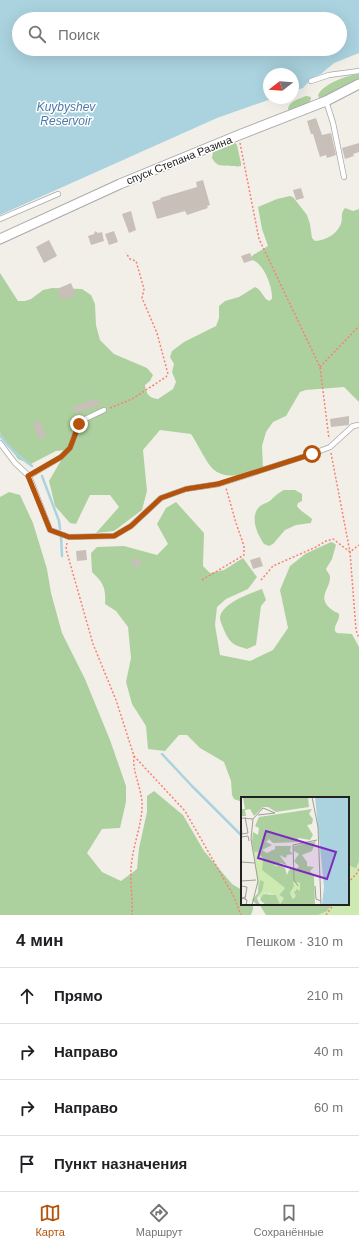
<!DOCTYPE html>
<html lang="ru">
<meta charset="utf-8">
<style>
:root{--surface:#fff;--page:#f2f2f2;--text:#202124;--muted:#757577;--line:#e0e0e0;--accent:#b45309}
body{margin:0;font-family:Arial,sans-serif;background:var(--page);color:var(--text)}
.compass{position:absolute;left:263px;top:68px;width:36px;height:36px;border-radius:50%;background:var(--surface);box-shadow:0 4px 16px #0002;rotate:253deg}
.stop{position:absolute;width:12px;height:12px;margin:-9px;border:3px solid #b45309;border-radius:50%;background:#fff}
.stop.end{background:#b45309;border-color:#fff;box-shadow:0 1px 4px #0008}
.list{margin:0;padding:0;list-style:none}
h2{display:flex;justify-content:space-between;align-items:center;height:52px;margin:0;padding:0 16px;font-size:17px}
h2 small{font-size:13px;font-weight:400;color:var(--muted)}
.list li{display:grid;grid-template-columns:26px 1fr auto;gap:12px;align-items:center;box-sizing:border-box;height:56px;padding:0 16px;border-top:1px solid var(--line)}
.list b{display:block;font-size:15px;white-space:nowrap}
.list em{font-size:13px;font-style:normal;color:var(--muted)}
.icon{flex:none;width:22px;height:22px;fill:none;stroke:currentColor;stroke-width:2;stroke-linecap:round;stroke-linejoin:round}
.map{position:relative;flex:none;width:359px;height:915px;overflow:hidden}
.search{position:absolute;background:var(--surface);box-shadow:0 4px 16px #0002;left:12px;right:12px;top:12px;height:44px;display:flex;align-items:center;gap:10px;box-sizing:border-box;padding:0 14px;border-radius:22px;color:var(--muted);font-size:15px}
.sheet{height:276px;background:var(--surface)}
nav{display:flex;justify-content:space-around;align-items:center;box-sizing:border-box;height:56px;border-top:1px solid var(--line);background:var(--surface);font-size:11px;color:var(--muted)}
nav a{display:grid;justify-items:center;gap:2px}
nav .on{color:var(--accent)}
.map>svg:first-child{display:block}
.grass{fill:#cdebb0}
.forest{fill:#add19e}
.water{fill:#aad3df;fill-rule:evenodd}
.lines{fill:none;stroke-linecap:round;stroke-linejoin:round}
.stream{stroke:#aad3df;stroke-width:2.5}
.building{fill:#c7bfb8}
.service-casing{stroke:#a9a9a9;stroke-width:6}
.minor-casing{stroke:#a9a9a9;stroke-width:11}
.path{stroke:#fa8072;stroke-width:1.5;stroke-dasharray:2 2;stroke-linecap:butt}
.service{stroke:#fff;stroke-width:4.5}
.minor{stroke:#fff;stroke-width:9}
.route{stroke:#b45309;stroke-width:5}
.labels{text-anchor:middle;stroke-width:3;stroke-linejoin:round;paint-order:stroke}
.street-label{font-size:11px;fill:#222;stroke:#fff}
.water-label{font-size:12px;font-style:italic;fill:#4a7aab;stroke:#fff}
.inset-road{fill:none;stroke:#9f9d99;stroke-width:1}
.view{fill:#7b2cbf;fill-opacity:0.15;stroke:#7b2cbf;stroke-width:2}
.inset-edge{fill:none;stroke:#222;stroke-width:2}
</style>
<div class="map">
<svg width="359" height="915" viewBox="0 0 359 915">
<rect width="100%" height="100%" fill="#f2efe9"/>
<path class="grass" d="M359,862v53h-41l14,-11h16v-40l4,3 6,-1z"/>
<g class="forest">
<path d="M359,74v7l-36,18 -4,-1 -1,-3c5,-11 29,-20 41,-21z"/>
<path d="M306,96l5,1c0,10 -14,11 -22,14l-1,-2c1,-8 11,-10 18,-13z"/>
<path d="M235,143l2,2 4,18v3c-4,1 -6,0 -10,0 -10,-1 -13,2 -19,-8l1,-6z"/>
<path d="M290,196l3,1 14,18 3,9 2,14 3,3c11,-1 21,-6 26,-17 2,-6 -1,-11 4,-16l8,3 6,-2v193l-15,-15 -38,3 -6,2 -14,24 -13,6 -7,10 -4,14 1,21c-6,4 -13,6 -21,7 -9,3 -22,2 -29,-5 -6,-5 -17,-28 -22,-35l-31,-4 -17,20 4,41 -5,19 -28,21 -18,2 23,-26 -9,-12h-20l-14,29 -6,-1 -15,-17 -6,-25 18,-31 -11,1 -25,13 -13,-5 -18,-26v-160l18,28h7l6,-2 12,-9 9,-2 30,1 9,6 4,9 1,21 4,15 14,14 33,14 6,7 -3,6 -5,4c1,9 4,13 13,14l15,-10 3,-7 -4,-10 2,-8 -4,-7 2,-6 12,-9 32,-16 3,-8v-12l6,-5 14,-4 16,-10c7,3 8,11 14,14l3,-2c1,-11 -8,-36 -20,-39l-1,-2 2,-3 15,-9 -6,-17 -4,-22 19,-8z"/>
<path d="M284,490h11l7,4v7l-4,2 -1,3c4,6 10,8 15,13l-1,4 -15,2 -11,5 -12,14 -4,2 -5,-2c-7,-10 -15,-28 -4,-38 4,-3 8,-3 11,-6 5,-5 7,-7 13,-10z"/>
<path d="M9,492l11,3 13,28 14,46 4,24 11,40 23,46 25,61 16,46v16l-6,26 -18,1 -15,24 15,19 19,9 16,-12 2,-21 8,-36v-16l7,-5 29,24 21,36 28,33 10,6v14h11v5l-2,6h-251v-418z"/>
<path d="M176,502l28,31 -1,33 7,7 14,-3 19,-12 14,19 -9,12 -22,10 -9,8 -2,18 5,30 30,6 23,-11 15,-22 -8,-38 10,-24 15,-12 26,-12 3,1 2,2 -4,14 -6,10c1,3 4,5 4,8 1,11 -14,20 1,32 3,3 6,3 8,5 1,7 -5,10 -4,17l2,2 15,1 7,13v215l-3,6 -4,-1 -4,-3v-66h-106v4l-8,-3 -2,-4 -1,-14 -7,-19 -24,-14 -13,-13h-8l-14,16 -17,-2 -2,-23 -14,-22 -6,-22 5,-24 -3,-31 -12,-16 -11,-7c1,-15 -1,-21 -13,-32l-1,-19 6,-6 27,-1 33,9 11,-11 -11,-20 9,-16z"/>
<path d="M262,589l4,11 -5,6 -5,39 -9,4c-13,-4 -17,-5 -23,-19 -1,-3 -4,-9 -4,-12 1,-15 31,-25 42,-29z"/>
<path d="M259,904h73l-5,7 -9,4h-52z"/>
</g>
<path class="water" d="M0,0h359v53l-25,10 -13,11 -9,4 -9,10 -10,3v-17h-24v24h5l-57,20 -217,97zM19,19h321v30h-321z"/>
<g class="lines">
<g class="stream">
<path d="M0,435c8,13 20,22 32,31"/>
<path d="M42,476l17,45 1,8"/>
<path d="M61,536l1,20"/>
<path d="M162,754l30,32 50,50"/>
</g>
</g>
<g class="building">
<path d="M316,118l6,17 9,-2 5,22 -9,3 -1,-3 -6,2 -7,-23h-2l-4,-13z"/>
<path d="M359,143v9l-6,2 1,2 -9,3 -3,-11z"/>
<path d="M203,180l7,25 -3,1 1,2 -21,7 -2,-4 -28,8 -5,-17 9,-3 -1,-1 37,-11 -1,-5z"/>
<path d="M301,188l3,10 -8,2 -3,-10z"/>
<path d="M131,211l5,19 -7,3 -7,-19z"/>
<path d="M95,231l3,2 4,-1 2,9 -13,4 -3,-9 6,-2z"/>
<path d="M114,231l4,11 -9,3 -4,-11z"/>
<path d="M49,240l8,16 -13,7 -8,-16z"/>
<path d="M250,253l3,7 -9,3 -3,-7z"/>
<path d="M71,283l5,12 -14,5 -5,-11z"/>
<path d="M97,398l3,7 -25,8 -3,-6z"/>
<path d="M349,416v9l-18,2 -1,-8z"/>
<path d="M40,421l6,16 -7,2 -6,-16z"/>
<path d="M86,550l1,10 -10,1 -1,-10z"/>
<path d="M136,557l6,5 -5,6 -6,-4z"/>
<path d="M260,557l3,9 -10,3 -3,-9z"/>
</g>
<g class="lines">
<defs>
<g id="service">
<path d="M311,81l18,-6 30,-4"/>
<path d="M326,101l7,22 11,54"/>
<path d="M0,219l58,-25"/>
<path d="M0,443l15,20 14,13 21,54 19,7 45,-1 17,-10 30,-28 25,-9 33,-5 93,-30 18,-7 23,-21 6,-1"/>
<path d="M29,476l32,-19 9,-9 9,-24 4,-4 21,-10"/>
</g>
<path id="minor" d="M0,239l120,-55 119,-49 87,-34 33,-17"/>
</defs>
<use href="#service" class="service-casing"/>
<use href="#minor" class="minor-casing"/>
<g class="path">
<path d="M240,143l19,96 61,128 9,72"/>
<path d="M320,367l39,-41"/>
<path d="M110,408l22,-9 34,-22 2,-3 -11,-41 -15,-35 2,-9 -8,-28 -6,-2 -4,-6"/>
<path d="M331,453l19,99 6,78 3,8"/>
<path d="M67,543l-1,6 27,95 23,56 18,56c-2,18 9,33 8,52 -1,20 -10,40 -11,61 -1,15 2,30 1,46"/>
<path d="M202,580l42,-25v-9l-8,-23 -10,-35"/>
<path d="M261,580l12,-14 43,-19 10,-6 7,-2 17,13 9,-7"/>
<path d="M134,756l51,55 48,84 8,20"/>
<path d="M348,883l10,-11 1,-5"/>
<path d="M326,915l8,-11"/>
</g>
<use href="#service" class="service"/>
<use href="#minor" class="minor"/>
</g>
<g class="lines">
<path class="route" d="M79,424l-9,24 -9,9 -33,19 22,54 19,7 45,-1 17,-10 30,-28 25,-9 32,-5 94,-30"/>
</g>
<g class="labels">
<g class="street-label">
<text transform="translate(179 160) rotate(-22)" y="4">спуск Степана Разина</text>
</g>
<g class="water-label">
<text x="66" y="111">Kuybyshev<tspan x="66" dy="14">Reservoir</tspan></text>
</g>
</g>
<g transform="translate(241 797)">
<rect width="108" height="108" fill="#f2efe9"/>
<path d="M11,44l7,15 4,2 -1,12 23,18 -6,7 5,3 -4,6 -4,-9 -8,-2 -2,2 -1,-2 -3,1v5l-3,-2 1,4zM52,85h10l-3,1v8l-5,-1 1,6 -2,3 -4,-6z" fill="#cdebb0"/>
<path d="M2,0h65l1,10 -33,5 -8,-5h-5l-9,9 -4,-7 -5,1 1,6h-4l-1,-11 1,4h3zM71,12l-3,5 4,5 -1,5 -5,1 6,10 -3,5 -12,-2v4l-25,1 -4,-4 -3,3 6,3 -10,5 5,3 8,-4v-3h16l-1,5 3,3 -6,1 -1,3 -5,-2 2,-2 -3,2 7,9 -7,-2 -7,3 6,-1 6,3 2,7 2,-5 3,-2 4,2 3,-4 -5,-5 5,-7 -5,-3 -1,-4 1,2v-3l22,-5 -4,10 -10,4 5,7v4l7,1 -4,4 4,5 1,29h-49l-6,-5 3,-6 13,1 4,9 4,-6 -5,-3 6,-7 -23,-18 1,-12 -7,-7 -2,2 -2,-12 2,-18 -1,9 5,3 1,-7 -4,-2 4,-9zM52,85l9,1h-2v8l-3,-2 -3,3 2,4 -3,3 -3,-6 4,-7zM18,81v10l1,-8 4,2 -2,9 -5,7 3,7h-3l-5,-5 6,-7z" fill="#add19e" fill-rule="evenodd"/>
<path d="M74,0h34v108h-27l2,-18z" fill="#aad3df"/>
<path class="inset-road" d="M71,0l6,30 3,78M17,18l17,-2M0,21l12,1 -2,20 7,42 -6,24M12,22l10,-11 12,5M0,28l1,9 6,-1 -3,-16M0,40l7,-1 1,5M0,65l14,1M0,84l15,-1M0,89l6,1 -2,12M57,89l-4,-6 -1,-35 24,-5M74,89l1,13 5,2M4,100l-3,1 5,2 -1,5"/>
<path class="view" d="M25,34l70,21 -9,27 -69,-21z"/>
<rect width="108" height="108" class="inset-edge"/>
</g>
</svg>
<svg class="compass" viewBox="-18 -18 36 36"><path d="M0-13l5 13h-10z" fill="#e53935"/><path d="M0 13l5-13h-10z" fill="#757577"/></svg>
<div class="stop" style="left:312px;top:454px"></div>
<div class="stop end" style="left:79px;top:424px"></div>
<div class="search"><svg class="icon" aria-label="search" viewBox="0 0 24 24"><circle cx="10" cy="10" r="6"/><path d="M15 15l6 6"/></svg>Поиск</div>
</div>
<section class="sheet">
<h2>4 мин<small>Пешком · 310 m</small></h2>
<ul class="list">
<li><svg class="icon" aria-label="ahead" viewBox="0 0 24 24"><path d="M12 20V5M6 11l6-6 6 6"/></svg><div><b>Прямо</b></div><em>210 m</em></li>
<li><svg class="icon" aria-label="right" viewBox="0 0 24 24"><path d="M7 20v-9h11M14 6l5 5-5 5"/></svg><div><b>Направо</b></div><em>40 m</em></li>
<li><svg class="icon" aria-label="right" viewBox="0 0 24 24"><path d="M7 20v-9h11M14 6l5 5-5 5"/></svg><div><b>Направо</b></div><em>60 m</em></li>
<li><svg class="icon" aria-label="arrive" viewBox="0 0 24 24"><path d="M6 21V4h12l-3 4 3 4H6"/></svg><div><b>Пункт назначения</b></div></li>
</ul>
</section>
<nav>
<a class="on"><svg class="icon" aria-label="map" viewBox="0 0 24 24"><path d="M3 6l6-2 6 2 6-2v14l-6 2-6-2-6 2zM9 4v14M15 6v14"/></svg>Карта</a>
<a><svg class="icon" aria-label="directions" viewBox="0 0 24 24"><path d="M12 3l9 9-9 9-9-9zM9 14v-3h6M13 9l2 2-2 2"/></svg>Маршрут</a>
<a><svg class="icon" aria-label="saved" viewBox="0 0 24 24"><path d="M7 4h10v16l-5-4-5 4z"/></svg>Сохранённые</a>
</nav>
